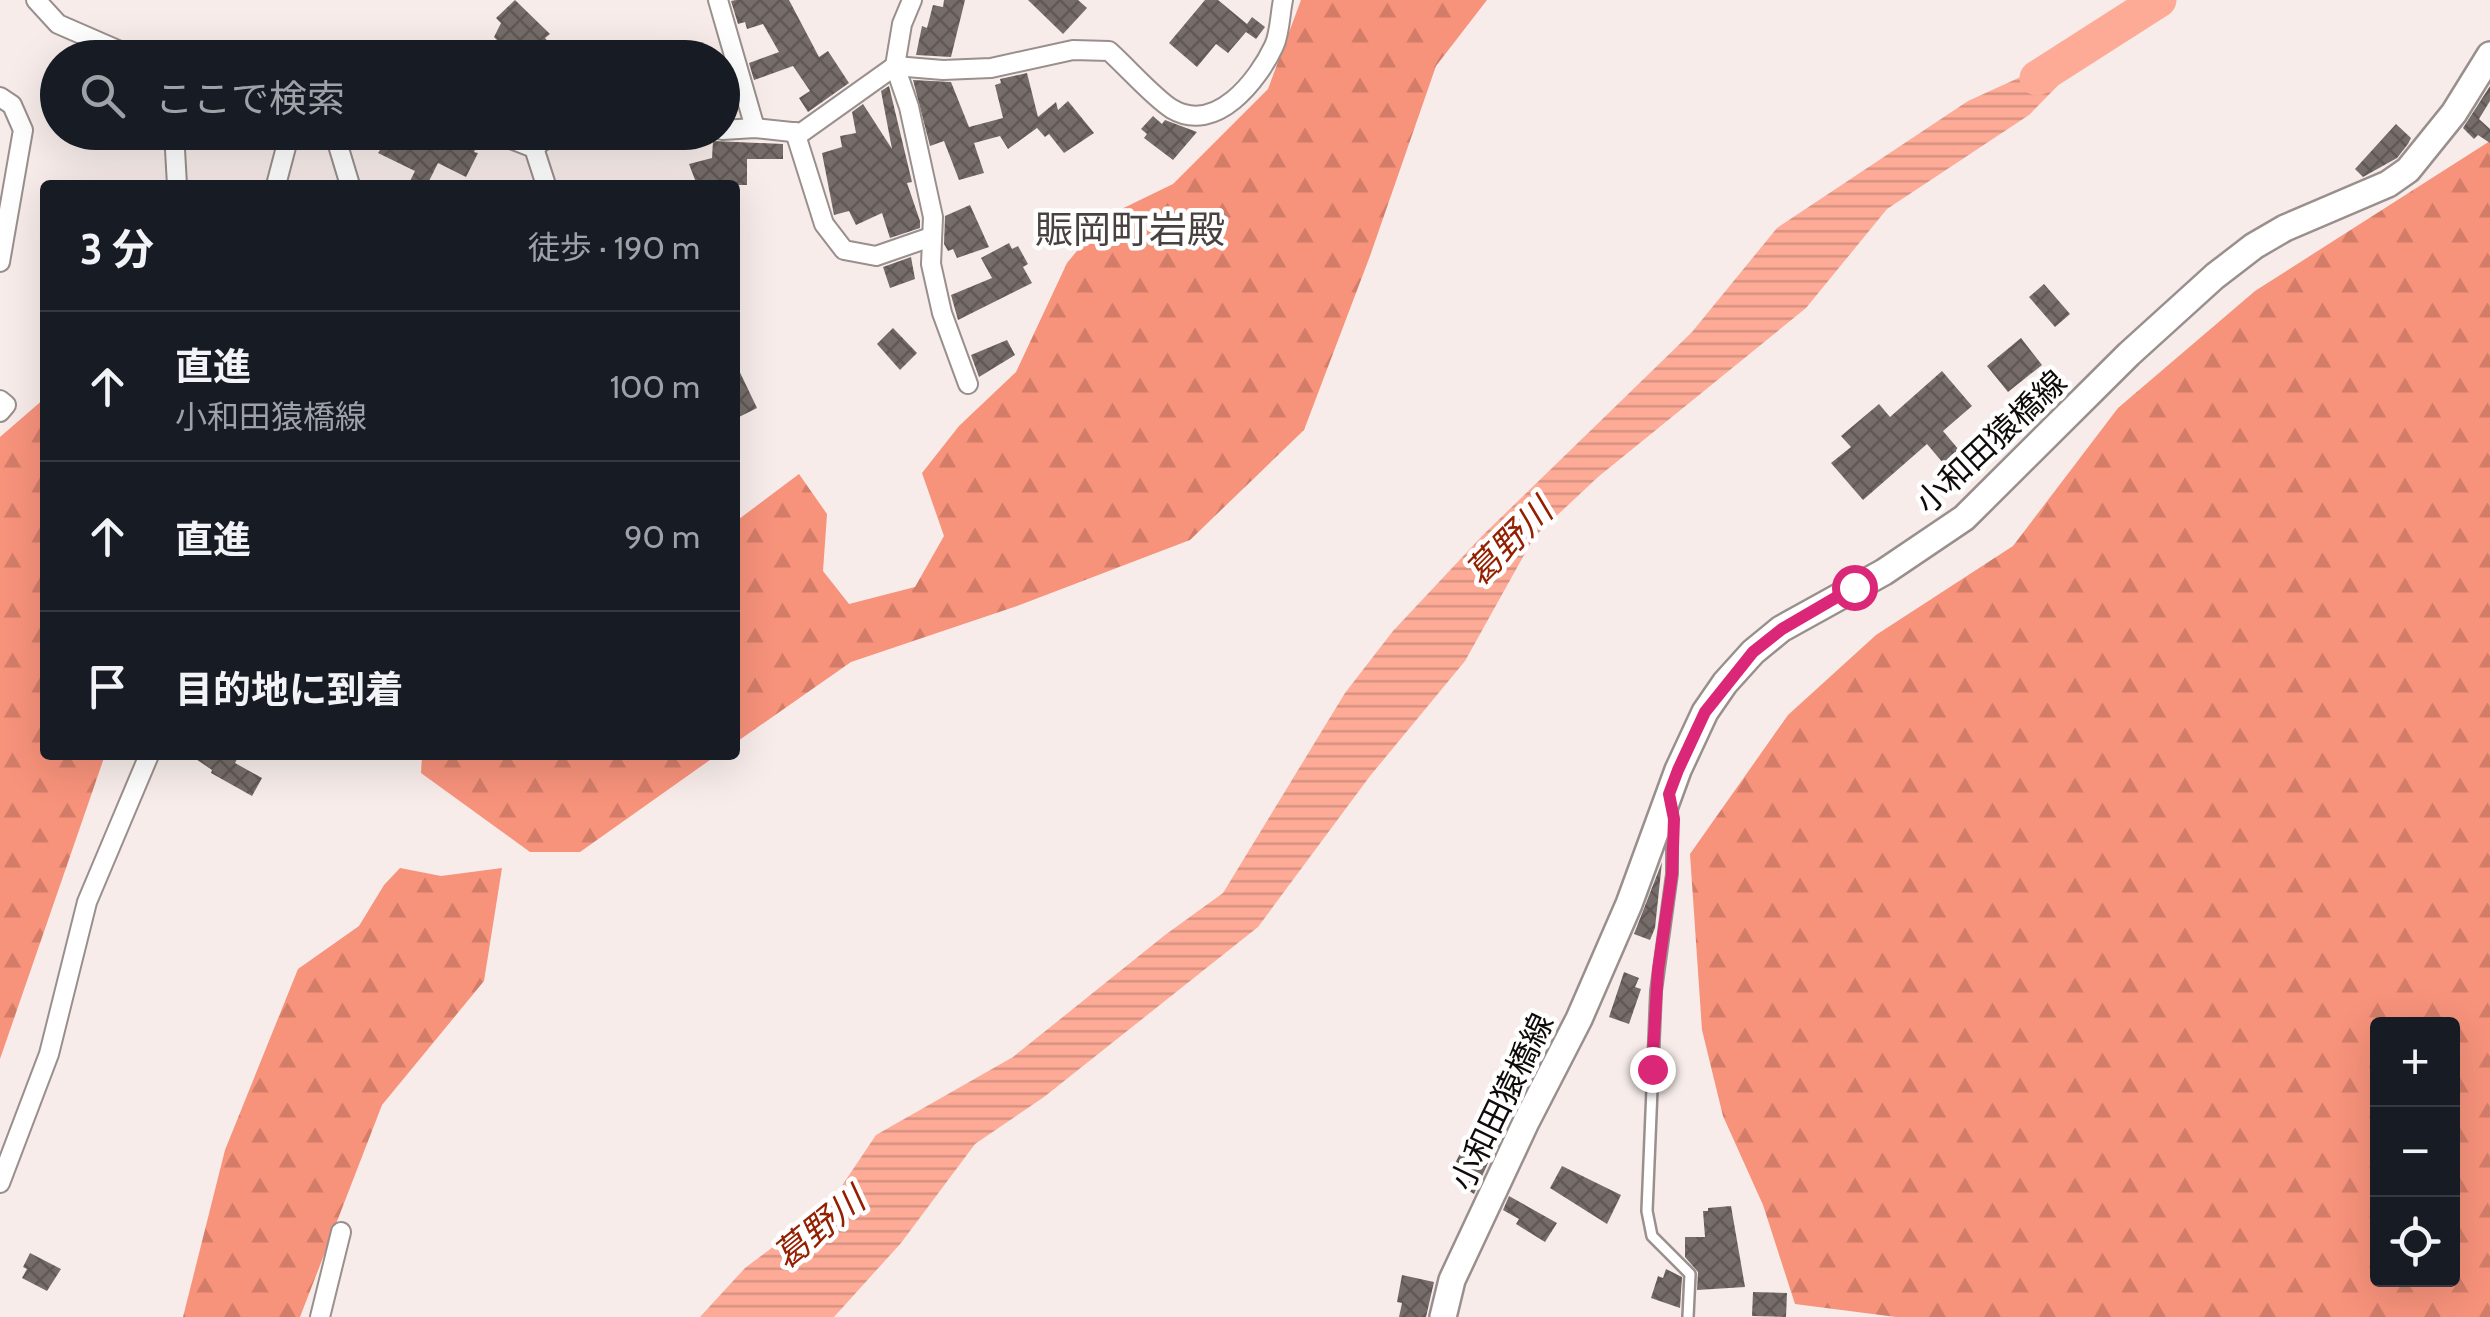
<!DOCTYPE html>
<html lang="ja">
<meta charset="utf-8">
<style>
:root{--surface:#171b24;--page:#20242c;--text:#f1f3f6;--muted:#9ea1a6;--line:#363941}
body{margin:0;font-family:Cabin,"Noto Sans JP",sans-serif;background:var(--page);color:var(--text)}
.controls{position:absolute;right:30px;bottom:30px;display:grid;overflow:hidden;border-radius:10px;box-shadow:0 10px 40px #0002}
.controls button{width:90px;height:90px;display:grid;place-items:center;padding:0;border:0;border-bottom:2px solid var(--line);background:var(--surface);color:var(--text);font:50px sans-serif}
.stop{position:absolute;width:30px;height:30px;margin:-22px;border:8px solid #db2777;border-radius:50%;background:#fff}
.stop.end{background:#db2777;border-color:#fff;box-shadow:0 2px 10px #0008}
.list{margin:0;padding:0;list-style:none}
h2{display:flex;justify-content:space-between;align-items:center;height:130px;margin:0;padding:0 40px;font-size:42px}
h2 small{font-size:32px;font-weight:400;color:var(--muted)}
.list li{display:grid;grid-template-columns:65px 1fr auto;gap:30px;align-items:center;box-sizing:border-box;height:150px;padding:0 40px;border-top:2px solid var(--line)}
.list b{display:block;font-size:38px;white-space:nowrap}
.list p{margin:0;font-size:32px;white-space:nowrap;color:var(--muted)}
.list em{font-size:32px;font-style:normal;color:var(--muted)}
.icon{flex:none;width:55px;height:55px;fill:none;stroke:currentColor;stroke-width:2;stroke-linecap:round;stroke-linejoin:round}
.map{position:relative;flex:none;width:2490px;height:1317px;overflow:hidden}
.search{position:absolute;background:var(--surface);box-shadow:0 10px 40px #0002;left:40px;top:40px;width:700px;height:110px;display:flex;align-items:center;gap:25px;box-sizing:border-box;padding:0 35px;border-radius:55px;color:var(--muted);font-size:38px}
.panel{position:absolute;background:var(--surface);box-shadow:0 10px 40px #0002;left:40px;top:180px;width:700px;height:580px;border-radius:10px}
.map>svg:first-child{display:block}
.forest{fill:url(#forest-firs);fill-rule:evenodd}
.water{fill:url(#water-rules)}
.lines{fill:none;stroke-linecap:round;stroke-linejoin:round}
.river{stroke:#fdab97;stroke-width:35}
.building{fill:url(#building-cross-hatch)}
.lane-casing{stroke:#998f8c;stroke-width:14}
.street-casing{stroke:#998f8c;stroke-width:22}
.secondary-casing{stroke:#998f8c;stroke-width:30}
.lane{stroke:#fff;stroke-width:9}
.street{stroke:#fff;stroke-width:18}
.secondary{stroke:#fff;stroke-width:25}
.route{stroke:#db2777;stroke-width:12}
.labels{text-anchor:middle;stroke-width:9;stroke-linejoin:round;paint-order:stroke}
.street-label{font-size:32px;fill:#0f0c0b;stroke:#fff}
.water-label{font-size:35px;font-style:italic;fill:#952001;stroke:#fff}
.quarter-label{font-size:38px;fill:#49413f;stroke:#fff}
</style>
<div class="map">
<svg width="2490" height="1317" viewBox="0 0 2490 1317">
<defs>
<pattern id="forest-firs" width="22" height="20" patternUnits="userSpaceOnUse" patternTransform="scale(2.5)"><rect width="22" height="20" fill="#f7927b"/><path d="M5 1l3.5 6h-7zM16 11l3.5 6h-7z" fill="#d37d69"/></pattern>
<pattern id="water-rules" width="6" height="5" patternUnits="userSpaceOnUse" patternTransform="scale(2.5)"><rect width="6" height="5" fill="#fdab97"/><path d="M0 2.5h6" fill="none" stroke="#d89281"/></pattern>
<pattern id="building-cross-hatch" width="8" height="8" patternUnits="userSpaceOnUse" patternTransform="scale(2.5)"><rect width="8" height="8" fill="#766d6a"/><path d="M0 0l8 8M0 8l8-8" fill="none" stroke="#5f5855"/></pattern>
</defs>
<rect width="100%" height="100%" fill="#f7ece9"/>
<g class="forest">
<path d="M1301,0h186l-51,66 -66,190 -66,174 -114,110 -173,66 -166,56 -116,81v-221l64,-48 28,40 -4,57 26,33 66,-17 29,-51 -22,-63 37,-47 57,-54 51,-109 38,-46 68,-33 95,-95z"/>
<path d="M2490,141v1176h-594l-101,-13 -32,-99 -40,-89 -21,-86 -12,-176 98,-139 88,-80 137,-89 105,-138 137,-117zM2378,1024h74v256h-74z"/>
<path d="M45,398v357h60l-105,304v-622z"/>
<path d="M422,755h295l-137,97h-50l-109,-79z"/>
<path d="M400,868l41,8 61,-8 -18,113 -102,124 -82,212h-117l42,-167 73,-181 61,-43 25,-41z"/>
</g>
<path class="water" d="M2066,48l9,2 1,17 -47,48 -142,94 -81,99 -208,169 -64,60 -69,124 -95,115 -112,151 -214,170 -69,47 -74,99 -67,74h-134l45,-49 84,-63 47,-70 137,-78 152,-122 58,-42 122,-200 48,-62 90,-96 209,-203 85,-104 191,-127 57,-26z"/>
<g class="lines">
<path class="river" d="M2037,78l122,-78"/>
</g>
<g class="building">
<path d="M515,0l35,34 -5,4 18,20h-30l-15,-17 -11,9 -13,-13 7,-14 -5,-5z"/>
<path d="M736,0h53l30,57 9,-6 21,32 -41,29 -9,-14 11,-7 -17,-25 -39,14 -5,-17 30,-11 -16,-28 -16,5 -2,-7 -7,2 -7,-23z"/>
<path d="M944,0h21l-14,57 -35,-2 6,-29 5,2 6,-23 10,2z"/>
<path d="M1028,0h50l9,8 -24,26z"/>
<path d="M1205,0h13l29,24 5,-7 13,10 -9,12 -10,-7 -18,21 -12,-9 -19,23 -28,-24z"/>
<path d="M1027,73l11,44 18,-15 2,8 10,-9 26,32 -30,20 -15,-19 -4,3 -8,-9 -29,21 -8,-13 -26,7 10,30 -25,7 -15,-39 -14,5 -17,-66 38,2 18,45 34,-9 -8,-33 6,-2 -1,-4z"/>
<path d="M889,86l23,96 -5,1 13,38v7l-30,10 -8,-25 -26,12 -7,-14 -15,4 -12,-62 20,-6 -2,-11 16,-3 -4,-21 11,-8 29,45 -11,-58z"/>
<path d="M2490,86v15l-11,18 11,10v14l-12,-8 -4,4 -11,-11z"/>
<path d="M1153,116l9,8 3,-4 32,12 -24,28 -29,-22 3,-4 -6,-5z"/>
<path d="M2396,124l15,14 -3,6 -11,14 -34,19 -8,-8z"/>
<path d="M376,132h71l29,16 -2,4 4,1 -12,24 -28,-14 -11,22h-19l7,-14 -37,-18 2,-3 -10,-6z"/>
<path d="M713,141l70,3v15h-36v26h-50l-8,-21 23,-6z"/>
<path d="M970,205l19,42 -32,11 -4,-9 -5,2 -4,-7 1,-28z"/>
<path d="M1009,243l3,6 6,-3 10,18 -5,3 9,16 -74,37 -7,-25 41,-17 -11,-20z"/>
<path d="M911,257l4,22 -25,9 -7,-21z"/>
<path d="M2044,284l26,30 -15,13 -26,-30z"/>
<path d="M893,328l24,25 -17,17 -23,-26z"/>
<path d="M2021,338l21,27 -34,27 -21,-26z"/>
<path d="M1007,340l8,15 -36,22 -8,-22z"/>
<path d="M735,362l22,46 -22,11z"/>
<path d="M1942,371l30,35 -29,25 22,26 -16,13 -22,-26 -64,56 -32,-37 20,-16 -10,-11 38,-32 11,13z"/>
<path d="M190,755h49l-4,8 27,15 -10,18 -41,-23 1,-3z"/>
<path d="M1662,862l-7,66 -5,12 -16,-6z"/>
<path d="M1624,972l15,6 -4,9 6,2 -12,35 -20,-7z"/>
<path d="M1466,1142l13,7 -3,7 12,7 -14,31 -9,-6 5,-9 -18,-10z"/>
<path d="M1562,1166l59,29 -14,29 -57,-36z"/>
<path d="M1509,1196l48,27 -12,19 -29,-18 3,-5 -16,-9z"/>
<path d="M1731,1206l14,81 -48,3 1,-18 -13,-15v-20h20l-2,-26h5v-3z"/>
<path d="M30,1253l31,16 -14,22 -25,-13 5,-9 -4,-2z"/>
<path d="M1666,1269l16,8 -2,31 -29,-10 7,-22 5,2z"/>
<path d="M1402,1275l32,7 -8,35h-27l3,-14 -5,-1z"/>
<path d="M1753,1292l34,1 -1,24 -34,-1z"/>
</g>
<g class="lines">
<defs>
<path id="lane" d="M1672,808v66l-16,117 -9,220 5,25 38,38 -2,43"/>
<g id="street">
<path d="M36,0l22,24 62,27 6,7"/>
<path d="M718,0l37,128"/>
<path d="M912,0l-10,24 -7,42 14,41 24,110 -2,47 11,49 26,71"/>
<path d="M0,97l12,8 11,25 -23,132"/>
<path d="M722,130l33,-2 46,5 94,-67 48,4 48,-2 82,-18 36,1c17,15 45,47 63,58 44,26 86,-29 102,-63 6,-13 6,-32 9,-46"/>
<path d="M174,132l3,53"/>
<path d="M334,132l16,53"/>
<path d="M493,132l41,16"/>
<path d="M622,132l37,5 33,-5"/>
<path d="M795,132l29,92 20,26 32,6 55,-19"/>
<path d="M534,148l12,37"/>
<path d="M534,148l20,-16"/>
<path d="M276,185l14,-53"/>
<path d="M0,400l6,5 -6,7"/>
<path d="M0,1183l49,-129 38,-152 62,-147"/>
<path d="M320,1317l21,-85"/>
</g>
<path id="secondary" d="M1443,1317l9,-37 74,-158 53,-103 50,-115 49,-134 27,-58 20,-29 28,-31 28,-23 103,-57 80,-54 165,-164 86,-78 39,-30 31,-18 103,-44 20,-14 46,-57 36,-58"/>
</defs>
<use href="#lane" class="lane-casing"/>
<use href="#street" class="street-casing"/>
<use href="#secondary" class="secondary-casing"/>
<use href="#lane" class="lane"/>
<use href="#street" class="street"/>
<use href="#secondary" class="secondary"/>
</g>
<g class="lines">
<path class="route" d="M1652,1069l6,-99 14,-96 2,-55 -5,-25 9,-24 27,-58 48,-60 29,-23 72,-42"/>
</g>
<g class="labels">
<g class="street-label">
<text transform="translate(1991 442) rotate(-43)" y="11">小和田猿橋線</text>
<text transform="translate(1502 1102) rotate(-64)" y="11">小和田猿橋線</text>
</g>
<g class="water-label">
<text transform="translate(1509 542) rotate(-45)" y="12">葛野川</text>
<text transform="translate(819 1228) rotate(-39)" y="12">葛野川</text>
</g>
<g class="quarter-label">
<text x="1130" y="243">賑岡町岩殿</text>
</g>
</g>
</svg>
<div class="controls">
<button>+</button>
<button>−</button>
<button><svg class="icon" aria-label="locate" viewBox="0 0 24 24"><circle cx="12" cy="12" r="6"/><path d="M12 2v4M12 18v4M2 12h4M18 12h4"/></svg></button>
</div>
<div class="stop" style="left:1854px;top:587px"></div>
<div class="stop end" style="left:1652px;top:1069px"></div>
<div class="search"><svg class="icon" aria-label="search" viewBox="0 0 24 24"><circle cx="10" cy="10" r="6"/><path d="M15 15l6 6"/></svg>ここで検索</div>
<section class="panel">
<h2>3 分<small>徒歩 · 190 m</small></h2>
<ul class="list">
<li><svg class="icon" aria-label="ahead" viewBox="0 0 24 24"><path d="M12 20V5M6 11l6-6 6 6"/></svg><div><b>直進</b><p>小和田猿橋線</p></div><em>100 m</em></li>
<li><svg class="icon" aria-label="ahead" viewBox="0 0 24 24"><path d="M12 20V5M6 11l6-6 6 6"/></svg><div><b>直進</b></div><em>90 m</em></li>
<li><svg class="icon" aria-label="arrive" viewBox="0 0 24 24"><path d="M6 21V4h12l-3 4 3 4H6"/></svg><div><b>目的地に到着</b></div></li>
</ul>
</section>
</div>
